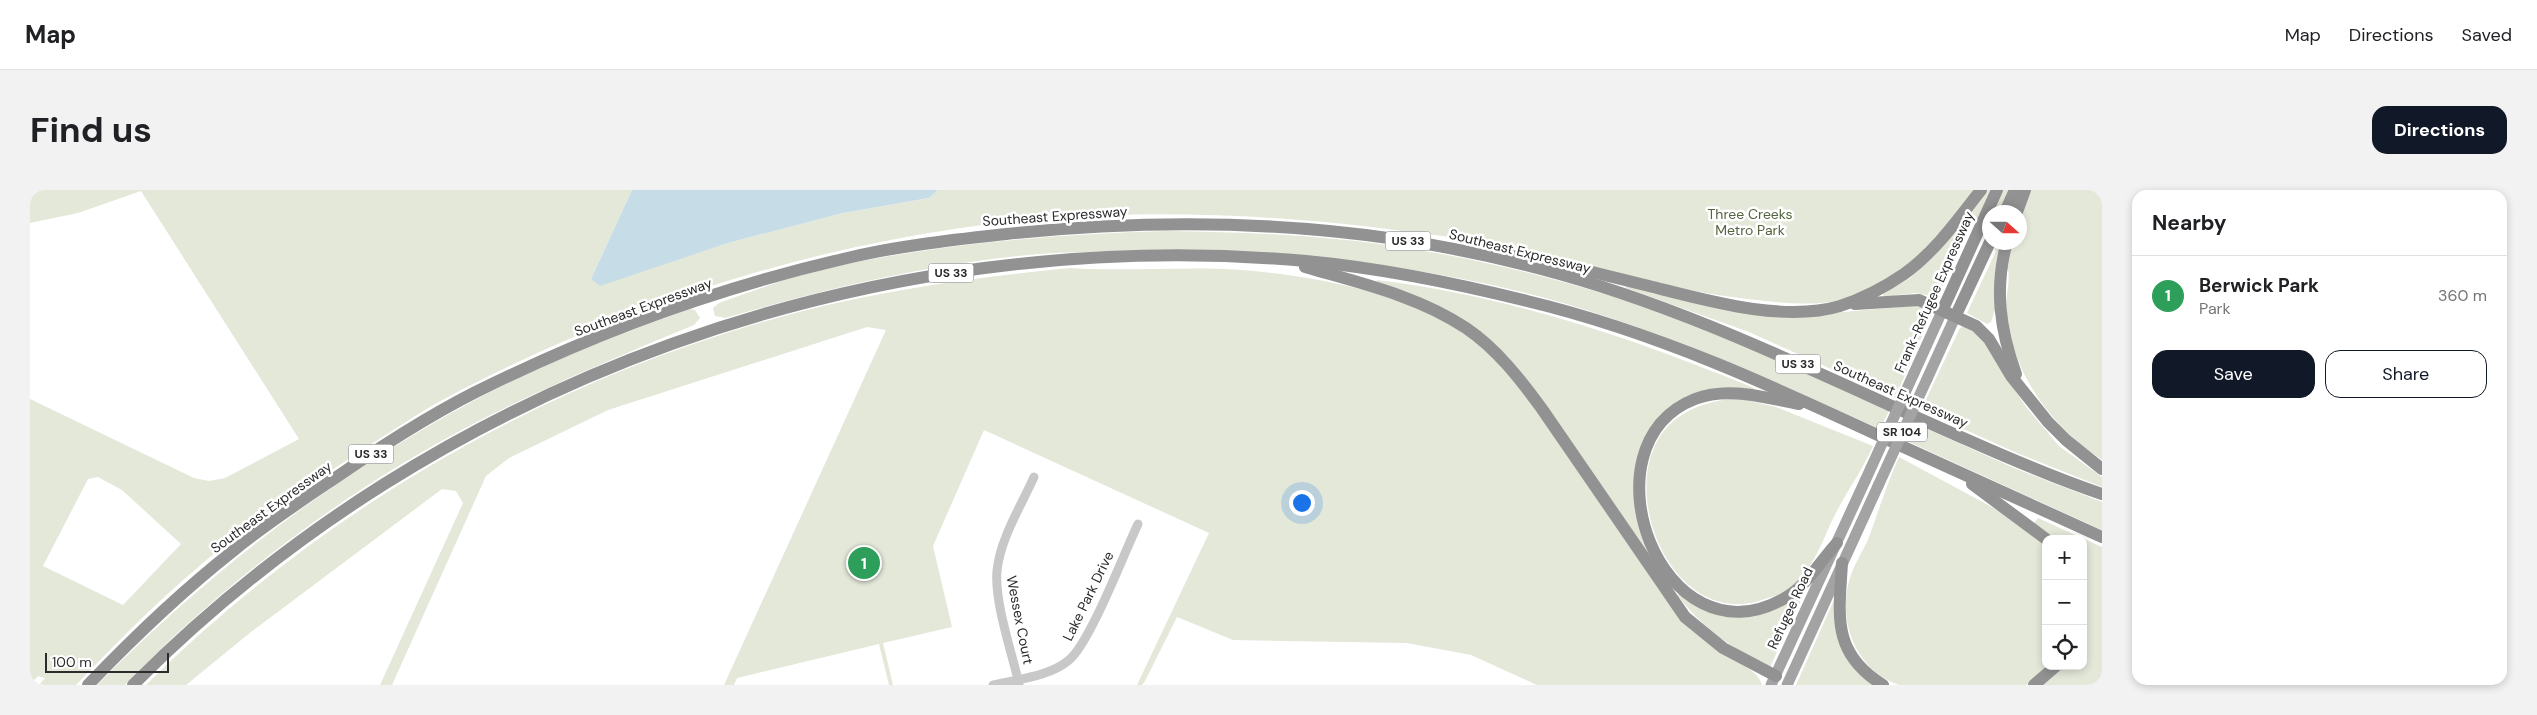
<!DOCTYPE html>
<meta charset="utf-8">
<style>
:root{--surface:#fff;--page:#f2f2f2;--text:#202124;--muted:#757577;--line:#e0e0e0;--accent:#111827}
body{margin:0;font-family:"DM Sans",sans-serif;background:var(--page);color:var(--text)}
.controls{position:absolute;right:15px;bottom:15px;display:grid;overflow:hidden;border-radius:10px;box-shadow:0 2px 8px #0003}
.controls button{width:45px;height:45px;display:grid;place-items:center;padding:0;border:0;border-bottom:1px solid var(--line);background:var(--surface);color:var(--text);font:25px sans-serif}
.compass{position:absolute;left:1952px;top:15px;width:45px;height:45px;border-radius:50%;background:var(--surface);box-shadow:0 2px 8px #0003;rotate:111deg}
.scale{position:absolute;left:15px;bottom:12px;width:124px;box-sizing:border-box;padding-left:5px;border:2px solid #2b2b2b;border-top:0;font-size:14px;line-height:18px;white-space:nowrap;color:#2b2b2b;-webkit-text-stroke:4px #fff;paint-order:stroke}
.you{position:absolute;left:1271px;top:312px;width:18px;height:18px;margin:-12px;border:4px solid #fff;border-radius:50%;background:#1a73e8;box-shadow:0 0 0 8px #1a73e833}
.badge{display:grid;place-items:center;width:32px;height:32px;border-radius:50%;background:var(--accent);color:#fff;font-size:16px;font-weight:700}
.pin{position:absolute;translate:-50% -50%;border:2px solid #fff;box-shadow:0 1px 5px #0006}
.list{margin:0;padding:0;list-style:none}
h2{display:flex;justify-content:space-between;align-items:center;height:65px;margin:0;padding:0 20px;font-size:21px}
h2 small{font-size:16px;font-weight:400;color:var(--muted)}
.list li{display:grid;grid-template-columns:32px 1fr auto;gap:15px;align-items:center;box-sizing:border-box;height:80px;padding:0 20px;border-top:1px solid var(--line)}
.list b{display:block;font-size:19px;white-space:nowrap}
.list p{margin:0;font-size:16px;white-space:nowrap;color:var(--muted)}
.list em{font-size:16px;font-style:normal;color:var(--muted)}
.actions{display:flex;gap:10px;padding:15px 20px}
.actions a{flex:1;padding:11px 0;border:1px solid var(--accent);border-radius:15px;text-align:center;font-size:18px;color:var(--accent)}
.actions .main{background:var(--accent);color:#fff}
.icon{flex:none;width:28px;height:28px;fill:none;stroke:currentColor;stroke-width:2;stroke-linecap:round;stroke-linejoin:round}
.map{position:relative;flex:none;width:2072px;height:495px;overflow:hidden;border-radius:15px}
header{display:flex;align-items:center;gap:30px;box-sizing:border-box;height:70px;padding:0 25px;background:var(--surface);border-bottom:1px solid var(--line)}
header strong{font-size:24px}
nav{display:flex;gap:28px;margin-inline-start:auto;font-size:18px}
.intro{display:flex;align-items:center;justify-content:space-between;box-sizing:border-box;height:120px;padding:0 30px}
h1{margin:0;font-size:35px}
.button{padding:12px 22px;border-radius:15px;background:var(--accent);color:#fff;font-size:18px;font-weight:700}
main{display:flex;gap:30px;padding:0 30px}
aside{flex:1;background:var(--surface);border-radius:15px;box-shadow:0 2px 8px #0003}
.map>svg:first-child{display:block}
.green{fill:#e3e8d9;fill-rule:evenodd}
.water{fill:#c6dde7}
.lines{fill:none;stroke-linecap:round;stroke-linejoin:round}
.minor{stroke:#c8c8c8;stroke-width:9}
.major{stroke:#a3a3a3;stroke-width:11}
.highway{stroke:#929292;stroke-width:12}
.major-bridge{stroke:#a3a3a3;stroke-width:11}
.labels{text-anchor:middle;stroke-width:5;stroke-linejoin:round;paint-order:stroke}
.shield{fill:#fff;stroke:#6b6b6b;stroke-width:1}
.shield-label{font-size:12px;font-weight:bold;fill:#2b2b2b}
.park-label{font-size:14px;fill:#52633d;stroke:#fff}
.street-label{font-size:14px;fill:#2b2b2b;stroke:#fff}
</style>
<header>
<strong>Map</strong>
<nav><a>Map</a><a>Directions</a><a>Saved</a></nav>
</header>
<div class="intro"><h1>Find us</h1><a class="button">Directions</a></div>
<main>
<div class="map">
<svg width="2072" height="495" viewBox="0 0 2072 495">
<rect width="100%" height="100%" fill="#fff"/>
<g class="green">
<path d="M0,0h602l-41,89 9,6 128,-42 115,-30 86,-15 9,-8h1164v270c-52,-35 -86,-82 -96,-144 -2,-12 5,-37 2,-45 -2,-5 -6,-9 -8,-14l-5,53 -4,12 -4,2 -20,-11 29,-62 -4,-8 28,-1v-30h-30l-1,27 -14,-24 -37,82 -23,-4 -31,4 -1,-3 27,-16 25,-23 37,-46 -6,-10c-34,46 -77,94 -137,103 -20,3 -43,1 -63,-1 -82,-7 -163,-32 -243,-51 -47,-11 -96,-16 -144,-22 -138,-17 -287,-20 -425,1 -180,27 -359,88 -519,175 -21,12 -41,26 -62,39 -49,32 -98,64 -145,100 -55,42 -104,92 -152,142h-37l6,-7 -7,-2 -8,9v-286l164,79 15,3 16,-3 74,-39 -158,-248 -63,22 -48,10zM68,287l24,13 59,54 -58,61 -80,-39 45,-87z"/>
<path d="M1137,41c53,1 105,2 158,7 120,10 258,44 370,87 66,26 129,57 194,86l-9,18c-96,-44 -192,-87 -294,-119 -135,-42 -277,-58 -419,-59 -55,0 -112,0 -167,7 -93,11 -185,34 -275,60l-10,-2 -2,-8 6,-5c41,-15 83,-30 127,-39 106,-21 212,-30 321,-33z"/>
<path d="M1040,78c61,4 122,-3 184,3 70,7 161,24 219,68 38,30 63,72 91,112 31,45 63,91 94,137 17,24 42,46 65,64 13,11 35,17 39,33h-225l-66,-30 -64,-12 -174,-3 -56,-23 -32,64 -3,4h-5l72,-152 -225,-103 -51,116 19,81 -69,16 10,42h-4l-10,-41 -142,34 -3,7h-10l162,-355 -19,-3 -259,83 -99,48 -23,18 -94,209h-12l83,-182 -7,-12 -14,-2 -191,143 -65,53h-40c180,-179 411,-311 657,-374 88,-22 177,-34 267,-43z"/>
<path d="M1347,90c132,16 256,58 377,108v3l-60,5 -53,54 9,102 -2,2 -151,-208 -120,-62z"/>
<path d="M1597,95l183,30 112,-10 10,8 -37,85 -146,-66 -123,-44z"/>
<path d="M660,119l5,1 5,8 -6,7c-75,31 -149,62 -221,99 -124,64 -252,160 -348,261h-28c122,-123 260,-227 415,-304 57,-28 118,-51 178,-72z"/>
<path d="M1934,136l16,9 46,72 33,39 43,31v10l-85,-34 -96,-43 39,-82z"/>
<path d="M1706,208l40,9 97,39c-10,23 -24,42 -35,63 -16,29 -22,61 -52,82 -5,4 -14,6 -21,8 -97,36 -158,-127 -89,-180 18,-14 38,-18 60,-21z"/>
<path d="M1884,233l100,45 88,34v28l-195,-89z"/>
<path d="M1869,267l104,56 43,32v121h5l-25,19h-127c-44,-15 -62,-65 -49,-107 4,-13 12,-26 18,-38 10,-28 19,-56 31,-83z"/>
<path d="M2008,328l64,29v138h-59l20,-19h20v-127h-30l-19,-16z"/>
<path d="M1649,403l17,11 56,11 14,-3 32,-16 4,2 -32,69c-38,-18 -67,-39 -93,-72z"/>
<path d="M1805,408l1,29 38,58h-78z"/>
</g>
<path class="water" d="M602,0h306l-9,8 -86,15 -115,30 -128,43 -9,-7z"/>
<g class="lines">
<g class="minor">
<path d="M989,494c-7,-31 -25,-83 -22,-113 3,-32 24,-65 37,-94"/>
<path d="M963,495c24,-6 56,-8 76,-25 21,-17 55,-107 69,-136"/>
</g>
<g class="major">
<path d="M1884,183l29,-64"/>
<path d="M1897,189l29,-64"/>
<path d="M1741,495l94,-204"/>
<path d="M1757,495l91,-199"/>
</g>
<g class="highway">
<path d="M1975,22l10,-22"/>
<path d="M1987,22l8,-22"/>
<path d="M1977,52c-13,46 -7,88 9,132"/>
<path d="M1481,66h16c41,10 81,20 122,30 56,14 134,37 191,20 22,-7 45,-19 64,-32 31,-22 54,-55 77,-84"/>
<path d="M1275,77c55,16 113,29 161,61 31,21 54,51 76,81l143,208 38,31 53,28"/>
<path d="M1825,114l64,-4 57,26 13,13 22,37 37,46 18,18 36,29"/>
<path d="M1913,119l54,-119"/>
<path d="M1926,125l34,-73"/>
<path d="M1769,214c-34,-6 -70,-18 -104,-5 -116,45 -34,270 90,199 23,-13 35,-37 52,-55"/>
<path d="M1942,294l74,55"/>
<path d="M1812,373c-3,52 -11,90 41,122"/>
<path d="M58,495c45,-47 93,-93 145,-134 34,-28 71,-52 108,-77 48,-33 98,-65 151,-90 111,-54 230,-97 351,-125 53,-13 109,-19 163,-25 180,-19 360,-12 535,35 150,39 287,110 429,172 43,19 87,38 132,53"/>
<path d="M103,495c305,-307 743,-462 1173,-424 74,7 149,22 221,40 130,31 250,87 370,143 68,31 137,62 205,93"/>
<path d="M2004,495l22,-19"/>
</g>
<g class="major-bridge">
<path d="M1835,291l49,-108"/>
<path d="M1848,296l49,-107"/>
</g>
</g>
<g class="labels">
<g class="shield">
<rect x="1355.5" y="41.5" width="45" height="19" rx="4"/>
<rect x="898.5" y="73.5" width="45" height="19" rx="4"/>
<rect x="1745.5" y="164.5" width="45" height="19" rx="4"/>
<rect x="1847" y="232.5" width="50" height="19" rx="4"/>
<rect x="318.5" y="254.5" width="45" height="19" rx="4"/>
</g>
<g class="shield-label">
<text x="1378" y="55">US 33</text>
<text x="921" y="87">US 33</text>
<text x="1768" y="178">US 33</text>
<text x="1872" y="246">SR 104</text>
<text x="341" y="268">US 33</text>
</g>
<g class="park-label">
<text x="1720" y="29">Three Creeks<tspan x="1720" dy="16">Metro Park</tspan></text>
</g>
<g class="street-label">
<text transform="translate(1025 26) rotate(-4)" y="5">Southeast Expressway</text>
<text transform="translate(1490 61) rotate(14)" y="5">Southeast Expressway</text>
<text transform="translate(1904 102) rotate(-66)" y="5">Frank-Refugee Expressway</text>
<text transform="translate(613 117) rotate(-20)" y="5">Southeast Expressway</text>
<text transform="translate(1871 204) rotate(24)" y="5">Southeast Expressway</text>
<text transform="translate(241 317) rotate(-36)" y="5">Southeast Expressway</text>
<text transform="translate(1058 406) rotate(-64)" y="5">Lake Park Drive</text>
<text transform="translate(1760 418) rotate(-65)" y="5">Refugee Road</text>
<text transform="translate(990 430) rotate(79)" y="5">Wessex Court</text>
</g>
</g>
</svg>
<div class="controls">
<button>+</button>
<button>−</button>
<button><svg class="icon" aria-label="locate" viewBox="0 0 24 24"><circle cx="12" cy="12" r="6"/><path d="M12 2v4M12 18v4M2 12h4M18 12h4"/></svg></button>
</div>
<svg class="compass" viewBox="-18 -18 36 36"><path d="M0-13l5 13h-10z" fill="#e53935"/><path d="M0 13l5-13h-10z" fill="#757577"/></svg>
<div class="scale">100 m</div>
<div class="you"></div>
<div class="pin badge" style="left:834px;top:373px;background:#2e9e5b">1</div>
</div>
<aside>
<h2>Nearby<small></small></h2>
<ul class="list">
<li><span class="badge" style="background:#2e9e5b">1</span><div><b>Berwick Park</b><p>Park</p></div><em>360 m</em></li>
</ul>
<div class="actions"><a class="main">Save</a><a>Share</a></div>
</aside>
</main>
